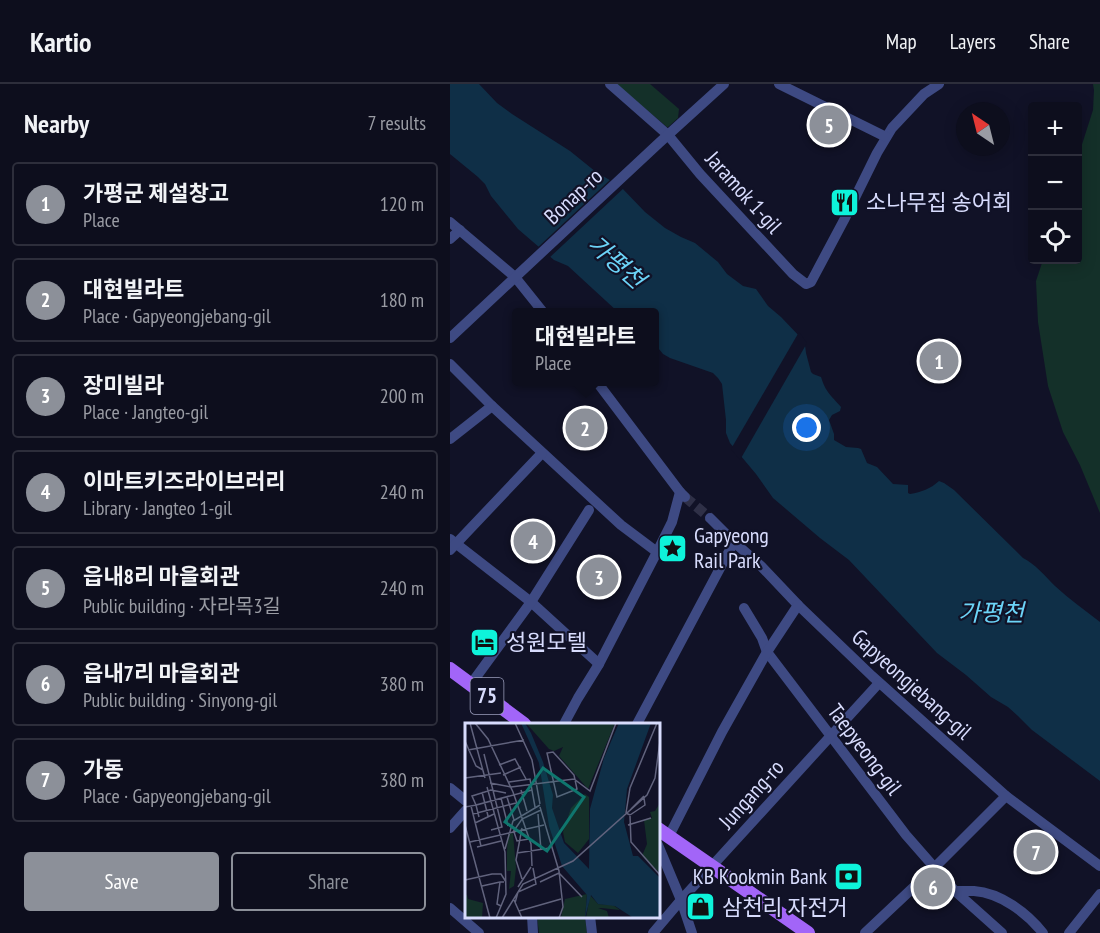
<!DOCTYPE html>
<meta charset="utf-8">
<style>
:root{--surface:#0d0e1d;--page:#1b1c2a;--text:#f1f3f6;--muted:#9a9ca4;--line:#2d2e3b;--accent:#8c9099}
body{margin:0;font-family:"PT Sans Narrow","Noto Sans KR",sans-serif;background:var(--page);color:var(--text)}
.controls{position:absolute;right:18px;top:18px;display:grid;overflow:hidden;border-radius:6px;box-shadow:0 3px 15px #0003}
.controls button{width:54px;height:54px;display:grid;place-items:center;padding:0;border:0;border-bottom:2px solid var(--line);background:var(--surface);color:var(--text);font:30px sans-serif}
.compass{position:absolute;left:506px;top:18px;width:54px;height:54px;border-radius:50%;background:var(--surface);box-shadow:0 3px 15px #0003;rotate:325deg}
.you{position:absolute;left:357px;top:344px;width:21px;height:21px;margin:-15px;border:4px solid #fff;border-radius:50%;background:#1a73e8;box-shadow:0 0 0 9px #1a73e833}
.badge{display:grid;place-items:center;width:39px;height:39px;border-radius:50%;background:var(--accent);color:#fff;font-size:20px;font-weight:700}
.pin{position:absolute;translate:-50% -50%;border:3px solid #fff;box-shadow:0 2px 6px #0006}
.popup{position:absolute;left:62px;top:224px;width:147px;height:78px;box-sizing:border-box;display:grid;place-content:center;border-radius:6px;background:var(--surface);filter:drop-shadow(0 2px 4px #0005);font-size:20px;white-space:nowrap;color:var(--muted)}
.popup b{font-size:22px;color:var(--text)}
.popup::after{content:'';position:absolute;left:50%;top:100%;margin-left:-12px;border:12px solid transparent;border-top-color:var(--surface)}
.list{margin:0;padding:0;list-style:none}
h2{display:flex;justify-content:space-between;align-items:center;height:78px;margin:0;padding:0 24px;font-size:26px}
h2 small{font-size:20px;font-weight:400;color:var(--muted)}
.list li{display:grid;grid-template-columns:39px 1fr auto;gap:18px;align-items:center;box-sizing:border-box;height:84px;margin:0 12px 12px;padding:0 12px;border:2px solid var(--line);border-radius:6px}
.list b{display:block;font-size:22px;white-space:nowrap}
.list p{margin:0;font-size:20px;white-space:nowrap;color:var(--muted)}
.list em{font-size:20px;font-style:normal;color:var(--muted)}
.actions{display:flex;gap:12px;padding:18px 24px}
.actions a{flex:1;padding:14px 0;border:2px solid var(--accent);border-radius:6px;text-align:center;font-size:21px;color:var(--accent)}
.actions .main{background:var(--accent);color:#fff}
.icon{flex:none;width:33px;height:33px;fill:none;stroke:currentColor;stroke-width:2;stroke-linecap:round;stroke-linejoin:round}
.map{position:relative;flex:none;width:650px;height:849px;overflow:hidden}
header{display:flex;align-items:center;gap:36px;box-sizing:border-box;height:84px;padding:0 30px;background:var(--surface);border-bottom:2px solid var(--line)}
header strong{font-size:28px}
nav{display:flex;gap:33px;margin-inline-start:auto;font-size:21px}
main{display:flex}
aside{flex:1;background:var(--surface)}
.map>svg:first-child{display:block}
.green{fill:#143029}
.water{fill:#0f2f47}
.pier{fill:#111227}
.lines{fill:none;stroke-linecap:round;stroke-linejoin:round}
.minor-tunnel{stroke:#2f3047;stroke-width:10;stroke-dasharray:10 5;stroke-linecap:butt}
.minor{stroke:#3e4a83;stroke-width:10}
.major{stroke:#a265f8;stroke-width:14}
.labels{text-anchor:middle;stroke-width:4.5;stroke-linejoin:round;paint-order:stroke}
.shield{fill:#111227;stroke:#9c9fbd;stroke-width:1.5}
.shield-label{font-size:21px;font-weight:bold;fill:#d8dcfd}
.street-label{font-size:22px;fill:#d8dcfd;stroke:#111227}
.poi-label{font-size:22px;fill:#d8dcfd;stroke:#111227;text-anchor:start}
.water-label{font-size:24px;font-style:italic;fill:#6cd4f8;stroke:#111227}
.inset-road{fill:none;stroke:#61637d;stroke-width:1.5}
.view{fill:#0f766e;fill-opacity:0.15;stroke:#0f766e;stroke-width:3}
.inset-edge{fill:none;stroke:#d8dcfd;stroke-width:3}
</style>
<header>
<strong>Kartio</strong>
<nav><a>Map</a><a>Layers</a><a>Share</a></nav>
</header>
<main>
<aside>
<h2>Nearby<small>7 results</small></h2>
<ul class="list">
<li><span class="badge">1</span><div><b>가평군 제설창고</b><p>Place</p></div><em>120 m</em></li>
<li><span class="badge">2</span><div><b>대현빌라트</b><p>Place · Gapyeongjebang-gil</p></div><em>180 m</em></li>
<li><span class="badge">3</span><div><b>장미빌라</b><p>Place · Jangteo-gil</p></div><em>200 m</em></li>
<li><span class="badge">4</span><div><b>이마트키즈라이브러리</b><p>Library · Jangteo 1-gil</p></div><em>240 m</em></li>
<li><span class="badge">5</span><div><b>읍내8리 마을회관</b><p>Public building · 자라목3길</p></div><em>240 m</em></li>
<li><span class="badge">6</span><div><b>읍내7리 마을회관</b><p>Public building · Sinyong-gil</p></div><em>380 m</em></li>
<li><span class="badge">7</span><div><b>가동</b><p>Place · Gapyeongjebang-gil</p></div><em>380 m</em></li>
</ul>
<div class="actions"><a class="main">Save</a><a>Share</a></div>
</aside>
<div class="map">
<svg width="650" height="849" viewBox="0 0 650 849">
<rect width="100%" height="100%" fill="#111227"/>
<g class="green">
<path d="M166,0h34l29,25 -1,9 -10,9h-1z"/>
<path d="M643,0h7v429l-20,-48 -17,-33 -15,-46 -10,-64 -1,-20 -1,-21 7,-21h35v-103l15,-47 1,-20z"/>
<path d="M87,833h48l2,16h-48z"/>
</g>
<path class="water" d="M0,0h29l18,19 15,11 58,37 26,21 24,14 25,26 20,16 16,9 14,6 23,19 9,12 16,12 13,3 12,17 13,11 21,22 3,6 1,8 5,19 2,2 8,3c5,16 10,18 20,30l-1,4 -8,4 -3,5 5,14v6l12,7 12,1 3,1 6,14 10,4 16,17 15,1v8l2,1c12,-2 20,-5 29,-13l5,2 10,7 69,68c12,6 22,18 32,28 14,13 30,24 45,36v159l-68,-51 -14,-14 -10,-9 -17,-10 -25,-22 -29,-22 -88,-93 -29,-22 -47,-40 -17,-24 -26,-31 -4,-10v-13l-4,-36 -4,-6 -5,-5 -43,-15 -7,-4 -9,-11v-31h-36l-50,-46 -14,-6 -36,-31 -27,-33 -6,-12 -7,-7 -28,-23z"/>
<g class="pier">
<path d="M162,94l13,9 -77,72 -12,-10z"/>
<path d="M349,248l8,11 -67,117 -9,-11z"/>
</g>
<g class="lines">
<path class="minor-tunnel" d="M235,413l25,21"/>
<g class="minor">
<path d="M160,0l58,51 32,39 93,100 13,10 5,-2 33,-62 33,-67 15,-25 32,-34 15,-10"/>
<path d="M329,0l107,53"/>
<path d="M0,138l65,55 28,35"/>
<path d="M0,155l10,-9"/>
<path d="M0,254l209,-195 65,-59"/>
<path d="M0,280l42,42 129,119 36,27"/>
<path d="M147,298l83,110"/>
<path d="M0,355l42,-33"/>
<path d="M260,434l24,24 27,24 37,39 74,71 134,120 94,70"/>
<path d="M0,455l81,63 68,62"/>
<path d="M0,466l92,-97"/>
<path d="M294,524l18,30 5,14 139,183 49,56 47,42"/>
<path d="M21,600l60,-82 58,-92"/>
<path d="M114,640l14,-26 21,-34 58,-112 15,-30 8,-30 5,5"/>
<path d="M187,640l97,-182"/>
<path d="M0,704l16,13"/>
<path d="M0,744l16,-18"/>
<path d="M219,752l53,-104 45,-80 31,-47"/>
<path d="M208,761l23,55 11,33"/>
<path d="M505,807c6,0 13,0 19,0 27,2 53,22 69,42"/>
<path d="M0,824l29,25"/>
<path d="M82,832l1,17"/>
<path d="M140,832l2,17"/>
<path d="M203,849l28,-33 198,-217"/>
<path d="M415,849l69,-65 72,-72"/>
<path d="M619,849l31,-39"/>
</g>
<g class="major">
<path d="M0,585l74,55"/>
<path d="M208,745l150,104"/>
</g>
</g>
<defs>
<symbol id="restaurant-square" viewBox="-11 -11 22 22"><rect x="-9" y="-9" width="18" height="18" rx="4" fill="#0ef3da" stroke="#111227"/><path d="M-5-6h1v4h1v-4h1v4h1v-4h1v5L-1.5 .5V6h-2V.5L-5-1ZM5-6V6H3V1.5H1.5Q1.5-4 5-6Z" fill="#111"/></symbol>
<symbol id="sight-square" viewBox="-11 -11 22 22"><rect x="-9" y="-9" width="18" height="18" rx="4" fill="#0ef3da" stroke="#111227"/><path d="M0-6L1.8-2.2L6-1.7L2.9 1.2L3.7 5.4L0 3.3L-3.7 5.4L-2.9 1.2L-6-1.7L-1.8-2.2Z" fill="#111"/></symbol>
<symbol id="hotel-square" viewBox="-11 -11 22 22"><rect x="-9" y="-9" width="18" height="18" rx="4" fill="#0ef3da" stroke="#111227"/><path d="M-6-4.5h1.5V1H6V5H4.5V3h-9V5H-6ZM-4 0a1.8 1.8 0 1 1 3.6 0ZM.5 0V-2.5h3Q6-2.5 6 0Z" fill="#111"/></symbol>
<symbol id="bank-square" viewBox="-11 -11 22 22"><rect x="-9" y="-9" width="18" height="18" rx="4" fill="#0ef3da" stroke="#111227"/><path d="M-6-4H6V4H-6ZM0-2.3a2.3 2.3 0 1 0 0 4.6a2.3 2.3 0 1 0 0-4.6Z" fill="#111"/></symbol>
<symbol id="shop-square" viewBox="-11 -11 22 22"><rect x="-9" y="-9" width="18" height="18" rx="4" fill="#0ef3da" stroke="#111227"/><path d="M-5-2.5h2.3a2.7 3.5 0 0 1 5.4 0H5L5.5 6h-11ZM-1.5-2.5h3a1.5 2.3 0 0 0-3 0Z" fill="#111"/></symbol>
</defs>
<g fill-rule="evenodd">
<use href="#restaurant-square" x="378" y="102" width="33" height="33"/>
<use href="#sight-square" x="206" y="448" width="33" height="33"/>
<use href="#hotel-square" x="18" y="542" width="33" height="33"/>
<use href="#bank-square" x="382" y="776" width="33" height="33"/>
<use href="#shop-square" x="234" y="806" width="33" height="33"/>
</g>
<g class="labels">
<rect class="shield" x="20.5" y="594" width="33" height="36" rx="4.5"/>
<g class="shield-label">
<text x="37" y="619">75</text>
</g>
<g class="street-label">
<text transform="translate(294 108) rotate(48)" y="8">Jaramok 1-gil</text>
<text transform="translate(123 112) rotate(-43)" y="8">Bonap-ro</text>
<text transform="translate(462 600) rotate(42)" y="8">Gapyeongjebang-gil</text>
<text transform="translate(415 665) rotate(53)" y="8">Taepyeong-gil</text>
<text transform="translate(301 710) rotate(-48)" y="8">Jungang-ro</text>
</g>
<g class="poi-label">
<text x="416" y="126">소나무집 송어회</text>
<text x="244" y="459">Gapyeong<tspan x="244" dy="25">Rail Park</tspan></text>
<text x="56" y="566">성원모텔</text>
<text x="377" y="800" text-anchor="end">KB Kookmin Bank</text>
<text x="272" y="831">삼천리 자전거</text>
</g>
<g class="water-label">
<text transform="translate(166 178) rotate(41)" y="8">가평천</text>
<text x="541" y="537">가평천</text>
</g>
</g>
<g transform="translate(15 639)">
<rect width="195" height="195" fill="#111227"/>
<path d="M61,0h89l-27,66 -29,-33 4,-9 -9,4 -5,-2zM120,71l4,3v42l-11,14 -13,-11 -2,-10 8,-24zM195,80v70l-18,-17 5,-12 -3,-24 8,-2 -2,-6 5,-1zM48,110l3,35 -2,18 -5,3 2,-18h-4v-19l1,-18zM0,171l2,1 1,4 15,4 -1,15h-17zM122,171l-2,24h-24l4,-19zM125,172l8,9 15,1 7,5 -19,-2h-3l9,3 2,7h-23z" fill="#143029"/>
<path d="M56,0h4l6,10 12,29 10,33 -1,13 12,35 25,26 1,-60 14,-51 15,-35h32l-24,66 -3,33 9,34h5l22,22v40l-28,-1 -17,-11 -17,-2 -7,-9 -6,23 2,-23 -25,-29 -13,-40 -10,-63z" fill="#0f2f47"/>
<path class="inset-road" d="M5,0l15,55M10,0l13,16 25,53 18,52 1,22M50,0l17,37 8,44M0,18l11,25 7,4M3,27l56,-10M88,29l21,23 3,14 -20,8 -10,-44zM19,31l18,73 -11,3M34,42l16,-6 11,20M38,52l18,-8M0,55l36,-5M44,59l21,-3 5,28M25,60l21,4M22,64l18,65 1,42 -10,24M46,64l63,-8 16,12 26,-68M56,67l6,21M17,69l6,24M41,70l-15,-3 -19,6 4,9 56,-15M42,74l7,23M36,75l7,28M6,83l10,40M0,84l11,-2 3,12M75,84l19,64 4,36 -4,11M166,86l13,-13M8,91l43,-11M73,91l3,36M165,92l-4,-2 4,-25 27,-65M165,92l15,-10 -1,-7M165,93l1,26 29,33M10,100l19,-9M0,102l25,93M163,102l23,-7M48,109l9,-13 19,-9M49,109l3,9 12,-2M5,119l74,-17M12,124l24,-6M40,126l8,-28 27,-16M52,130l33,-5M94,150l23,24M57,156l-6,-19 6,-32M0,157l27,-6h9l5,8M75,159l19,-9M17,163l18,-4M53,164l13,-20M49,177l8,18M50,180l3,-11 18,-8 -3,-16M36,183l-4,-2 3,-22h4M54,188l42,-12M37,195l21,-34 50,-23 74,-66 8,-17 5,-37"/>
<path class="view" d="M78,45l41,29 -37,54 -42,-29z"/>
<rect width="195" height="195" class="inset-edge"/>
</g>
</svg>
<div class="controls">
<button>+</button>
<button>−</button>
<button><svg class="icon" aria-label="locate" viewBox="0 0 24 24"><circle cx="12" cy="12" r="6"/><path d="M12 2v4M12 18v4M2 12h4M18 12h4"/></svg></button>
</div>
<svg class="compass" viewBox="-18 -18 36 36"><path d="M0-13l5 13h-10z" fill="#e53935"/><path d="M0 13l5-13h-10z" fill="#9a9ca4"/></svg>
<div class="you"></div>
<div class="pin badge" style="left:489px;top:277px">1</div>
<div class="pin badge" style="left:135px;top:344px">2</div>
<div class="popup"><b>대현빌라트</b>Place</div>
<div class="pin badge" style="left:149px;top:493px">3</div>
<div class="pin badge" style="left:83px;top:457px">4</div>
<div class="pin badge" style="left:379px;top:41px">5</div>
<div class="pin badge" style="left:483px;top:803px">6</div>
<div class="pin badge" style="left:586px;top:768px">7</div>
</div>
</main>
